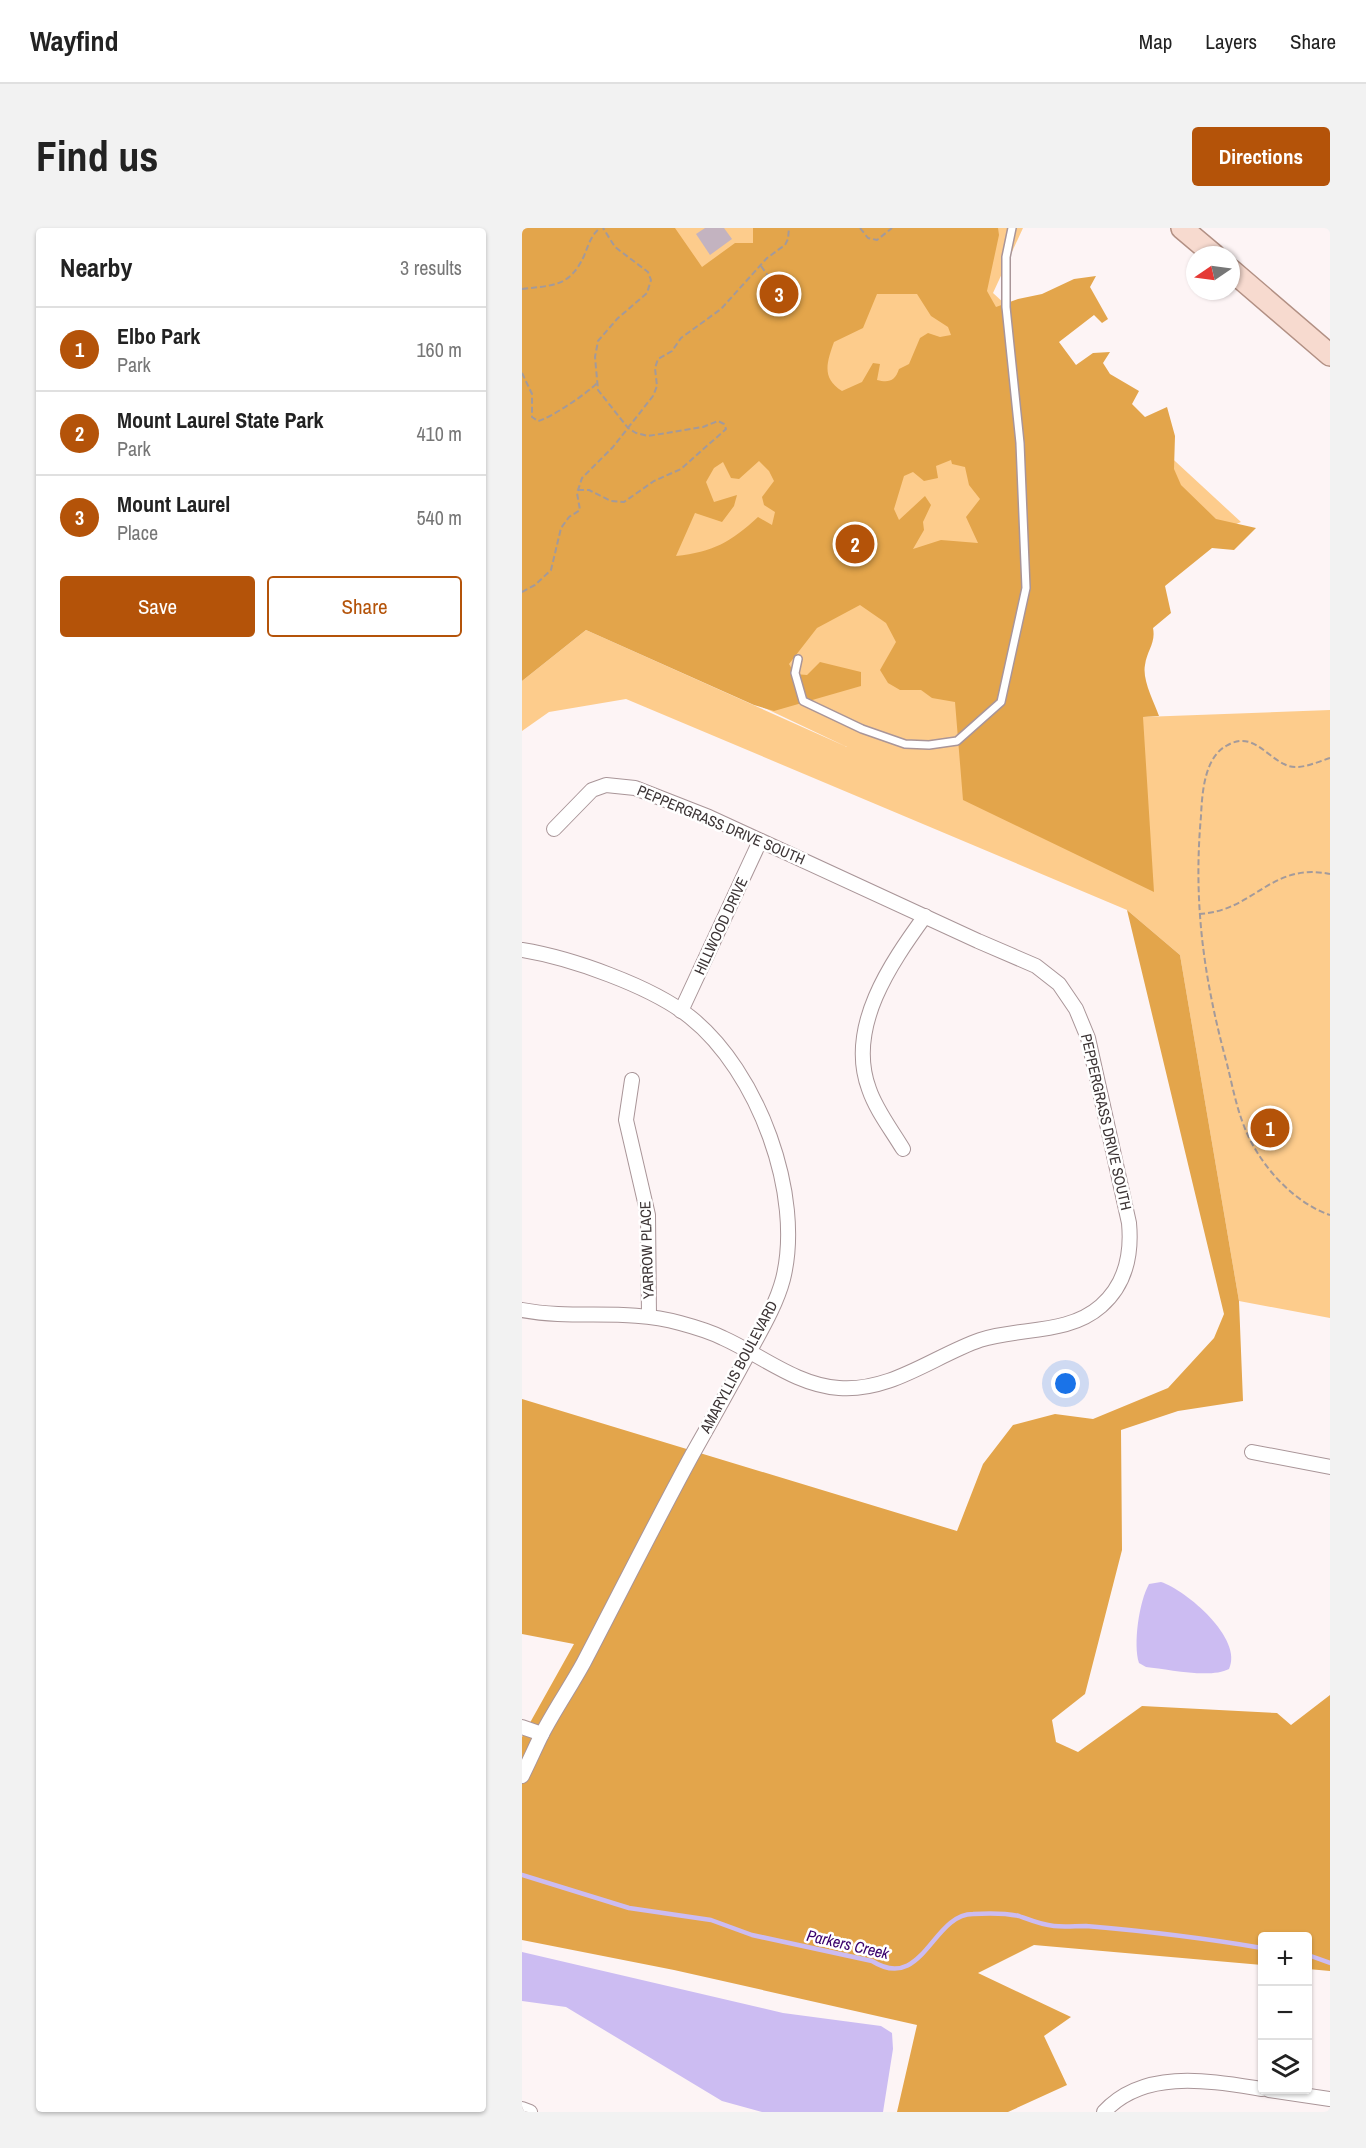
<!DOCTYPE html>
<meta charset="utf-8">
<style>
:root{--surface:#fff;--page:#f2f2f2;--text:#222;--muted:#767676;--line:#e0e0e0;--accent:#b45309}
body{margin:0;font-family:"Archivo Narrow",sans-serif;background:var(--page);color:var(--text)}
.controls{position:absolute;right:18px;bottom:18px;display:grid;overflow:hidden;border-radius:6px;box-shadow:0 2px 4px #0004}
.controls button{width:54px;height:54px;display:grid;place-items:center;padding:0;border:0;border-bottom:2px solid var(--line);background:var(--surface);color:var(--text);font:30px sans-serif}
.compass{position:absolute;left:664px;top:18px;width:54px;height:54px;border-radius:50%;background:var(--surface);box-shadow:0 2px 4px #0004;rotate:257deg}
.you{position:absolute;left:544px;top:1156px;width:21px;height:21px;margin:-15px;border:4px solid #fff;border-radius:50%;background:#1a73e8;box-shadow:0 0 0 9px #1a73e833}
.badge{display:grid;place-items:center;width:39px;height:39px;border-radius:50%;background:var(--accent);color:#fff;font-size:20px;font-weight:700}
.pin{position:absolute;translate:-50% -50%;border:3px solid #fff;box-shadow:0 2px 6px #0006}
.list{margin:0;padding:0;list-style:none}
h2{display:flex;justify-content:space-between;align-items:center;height:78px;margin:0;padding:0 24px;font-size:26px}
h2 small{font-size:20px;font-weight:400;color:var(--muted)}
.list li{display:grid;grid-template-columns:39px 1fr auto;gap:18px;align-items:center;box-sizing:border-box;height:84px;padding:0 24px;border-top:2px solid var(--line)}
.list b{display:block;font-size:22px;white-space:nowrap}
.list p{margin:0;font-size:20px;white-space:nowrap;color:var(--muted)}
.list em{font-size:20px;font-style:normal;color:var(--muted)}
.actions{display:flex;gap:12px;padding:18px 24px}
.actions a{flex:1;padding:14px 0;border:2px solid var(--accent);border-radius:6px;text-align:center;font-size:21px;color:var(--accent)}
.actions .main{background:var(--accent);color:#fff}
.icon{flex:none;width:33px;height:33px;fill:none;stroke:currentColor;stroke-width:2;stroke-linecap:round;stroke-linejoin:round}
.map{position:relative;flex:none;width:808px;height:1884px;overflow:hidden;border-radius:6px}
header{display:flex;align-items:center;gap:36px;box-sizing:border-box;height:84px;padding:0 30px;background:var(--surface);border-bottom:2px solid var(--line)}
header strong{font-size:28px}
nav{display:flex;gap:33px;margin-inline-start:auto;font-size:21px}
.intro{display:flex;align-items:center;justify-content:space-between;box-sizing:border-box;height:144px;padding:0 36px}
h1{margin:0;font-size:42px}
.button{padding:15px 27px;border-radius:6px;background:var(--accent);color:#fff;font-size:21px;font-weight:700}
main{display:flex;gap:36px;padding:0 36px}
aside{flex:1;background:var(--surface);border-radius:6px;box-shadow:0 2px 4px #0004}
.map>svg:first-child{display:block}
.green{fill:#fdcc8c}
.forest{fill:#e3a54b;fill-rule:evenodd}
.water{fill:#ccbcf2}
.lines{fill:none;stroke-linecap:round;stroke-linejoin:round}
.stream{stroke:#ccbcf2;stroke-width:4.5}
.building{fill:#c3b3c0}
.lane-casing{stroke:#a99598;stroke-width:10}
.street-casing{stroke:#a99598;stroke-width:16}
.primary-casing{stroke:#b29084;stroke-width:24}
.path{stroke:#a39a9b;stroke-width:2;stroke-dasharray:6 3;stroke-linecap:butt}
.lane{stroke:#fff;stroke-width:7}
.street{stroke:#fff;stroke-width:14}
.primary{stroke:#f7dacf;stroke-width:21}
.labels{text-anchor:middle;stroke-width:5;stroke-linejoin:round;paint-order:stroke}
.street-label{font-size:15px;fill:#3c3435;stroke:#fff}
.water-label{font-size:16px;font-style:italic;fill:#39006c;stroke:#fff}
</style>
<header>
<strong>Wayfind</strong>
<nav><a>Map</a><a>Layers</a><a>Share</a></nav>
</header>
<div class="intro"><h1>Find us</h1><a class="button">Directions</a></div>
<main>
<aside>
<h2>Nearby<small>3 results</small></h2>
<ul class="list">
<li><span class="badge">1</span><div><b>Elbo Park</b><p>Park</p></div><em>160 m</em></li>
<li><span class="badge">2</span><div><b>Mount Laurel State Park</b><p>Park</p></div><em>410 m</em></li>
<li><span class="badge">3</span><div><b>Mount Laurel</b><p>Place</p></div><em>540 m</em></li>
</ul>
<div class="actions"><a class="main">Save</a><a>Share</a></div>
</aside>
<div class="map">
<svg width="808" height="1884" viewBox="0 0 808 1884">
<rect width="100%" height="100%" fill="#fdf4f5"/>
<path class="green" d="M0,0h501l-30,65 248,229 -107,44 9,151 187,-7v608l-91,-17 -59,-346 -53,-45 -501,-211 -77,13 -27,19v-50l64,-51 261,117 -274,-130z"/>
<g class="forest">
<path d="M0,0h153l27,39 33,-24h18v-15h245l1,7 -12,56 9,16 22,-8 24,-5 32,-15 22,-3 -6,11 18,32 -6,4 -8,-8 -35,27 17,23 17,-12 17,-1 -7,11 7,11 29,17 -7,13 13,13 22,-10 8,29 -1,33 7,16 35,34 40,9 -22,22 -22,-2 -47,38 6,27 -18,15c3,15 -6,22 -8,37 -3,15 9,37 14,51l-16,1 11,175 -191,-92 -8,-98 -23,-4 -11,-8h-21l-12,-7 -8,-13 16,-28 -10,-19 -26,-18 -43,23 -28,36 6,10 12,1 13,-13 41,10v14l-87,25 -20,-6 -168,-75 -64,51zM355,66h40l14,22 17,11 3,8 -11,2 -12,-4 -8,5 -11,26 -10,5c-4,12 -10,14 -22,11l3,-16 -7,-1 -11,19 -20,9c-21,-13 -15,-29 -8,-49l29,-14zM429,232l1,4 13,3 4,18 11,14 -14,18 12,26 -37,-3 -28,9 11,-19 -1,-8 8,-17 -6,-9 -26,24 -5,-11 10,-33 9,-4 11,9 14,-3 -2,-12zM237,233l10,10 5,10 -12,16 2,8 11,7 -3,13 -14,-8c-27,25 -45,35 -82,39l19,-43 27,9 12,-16 3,-11 -23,7 -8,-20 8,-14 9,-6 8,16 8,1z"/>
<path d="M605,682l53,45 59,346 4,100 -65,10 -57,19 1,120 -37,144 -33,26 4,22 22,10 64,-46 135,7 14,12 39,-30v276l-22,-2v-33h-46v29l-228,-20 -56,28 93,44 -27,19 23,49 -59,27h-111l20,-87 -243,-55 -152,-30v-203l52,-93 -52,-10v-235l435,132 26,-67 30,-39 42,-11 38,5 75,-31 46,-50 10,-24z"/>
</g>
<g class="water">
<path d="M639,1354c25,8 83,57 68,87 -19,10 -62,0 -83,-2l-7,-4c-6,-19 0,-61 10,-79z"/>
<path d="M0,1724l261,61 98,13 11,7 1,16 -10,63h-121l-40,-11 -156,-94 -44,-6z"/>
</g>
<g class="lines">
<g class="stream">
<path d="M0,1647l107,33 82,12 41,15 120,26c51,32 60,-47 101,-47 15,-1 32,-1 46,2 11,4 23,9 35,10 11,1 21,0 32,0 59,5 118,12 176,22"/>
<path d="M786,1727l22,8"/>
</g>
</g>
<path class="building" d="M183,0h19l8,11 -22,16 -14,-21z"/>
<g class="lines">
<defs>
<path id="lane" d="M276,431l-3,14 8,28 59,28 43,15 24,1 28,-4 44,-39 25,-114 -6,-145 -14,-136v-50l6,-29"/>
<g id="street">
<path d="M0,722c49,8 129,36 168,67 68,54 114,178 93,262 -6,23 -19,46 -30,66 -20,37 -40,73 -61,110 -37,68 -72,138 -108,207 -13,24 -29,47 -42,72 -7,14 -13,28 -20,42"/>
<path d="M159,783l79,-170"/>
<path d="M110,852l-6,40 22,95 1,101"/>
<path d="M381,921c-12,-20 -27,-39 -34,-60 -23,-62 22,-126 56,-173"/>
<path d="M0,1082c54,10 104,-2 158,13 15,4 29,8 43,15 38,17 73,47 116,50 52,4 95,-32 141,-48 40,-13 88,-5 121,-34 25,-22 31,-51 28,-83l-41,-185 -12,-29 -17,-25 -23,-18 -58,-25 -269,-124 -74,-29 -29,-3 -14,5 -38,39"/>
<path d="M730,1224l78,15"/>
<path d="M0,1499l20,7"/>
<path d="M747,1862l61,9"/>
<path d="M0,1881l8,3"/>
<path d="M582,1884c40,-44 107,-31 158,-23"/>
</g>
<g id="primary">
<path d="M660,0l32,27"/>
<path d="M709,42l99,85"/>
</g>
</defs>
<use href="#lane" class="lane-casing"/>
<use href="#street" class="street-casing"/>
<use href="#primary" class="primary-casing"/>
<g class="path">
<path d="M338,0l8,10 9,2 15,-12"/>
<path d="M239,38l18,25"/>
<path d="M0,61c30,-4 47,-1 62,-33 4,-10 7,-21 16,-28"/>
<path d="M0,145l10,21v23l6,4c11,-2 50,-28 59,-38"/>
<path d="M56,262h11l22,11 13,1 30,-21 27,-12 45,-40 -2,-5 -6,-3 -15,6 -55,9 -12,-3 -8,-5 -30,-38 -3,-33 3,-16 19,-22 30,-26 4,-13 -3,-8 -33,-25 -12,-19"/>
<path d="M0,364l13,-7 16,-15 10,-42 8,-11 11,-7 -3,-17 5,-15 31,-31 40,-51 4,-10 -2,-18 3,-9 14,-8 9,-13 40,-29 46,-51 18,-13 3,-6 1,-11"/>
<path d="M808,530c-13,4 -31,13 -44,7 -21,-9 -34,-35 -60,-19 -22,12 -24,49 -25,70 -8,87 3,164 26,248 5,20 9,42 17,62 14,37 48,76 86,89"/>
<path d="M677,686c56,-3 71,-52 131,-40"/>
</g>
<use href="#lane" class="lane"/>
<use href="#street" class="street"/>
<use href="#primary" class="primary"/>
</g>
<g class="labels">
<g class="street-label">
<text transform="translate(199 597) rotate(23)" y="5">PEPPERGRASS DRIVE SOUTH</text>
<text transform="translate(199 698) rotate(-65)" y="5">HILLWOOD DRIVE</text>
<text transform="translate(584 894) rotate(77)" y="5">PEPPERGRASS DRIVE SOUTH</text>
<text transform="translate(125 1022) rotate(-92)" y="5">YARROW PLACE</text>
<text transform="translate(217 1139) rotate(-62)" y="5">AMARYLLIS BOULEVARD</text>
</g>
<g class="water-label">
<text transform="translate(326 1716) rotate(13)" y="6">Parkers Creek</text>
</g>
</g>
</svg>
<div class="controls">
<button>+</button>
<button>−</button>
<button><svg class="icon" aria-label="layers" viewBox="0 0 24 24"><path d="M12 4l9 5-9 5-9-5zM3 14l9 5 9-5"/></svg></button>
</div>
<svg class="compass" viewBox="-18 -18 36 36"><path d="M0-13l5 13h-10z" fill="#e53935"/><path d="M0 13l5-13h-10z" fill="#767676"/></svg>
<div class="you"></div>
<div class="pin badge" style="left:748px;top:900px">1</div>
<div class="pin badge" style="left:333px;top:316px">2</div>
<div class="pin badge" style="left:257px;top:66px">3</div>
</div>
</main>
